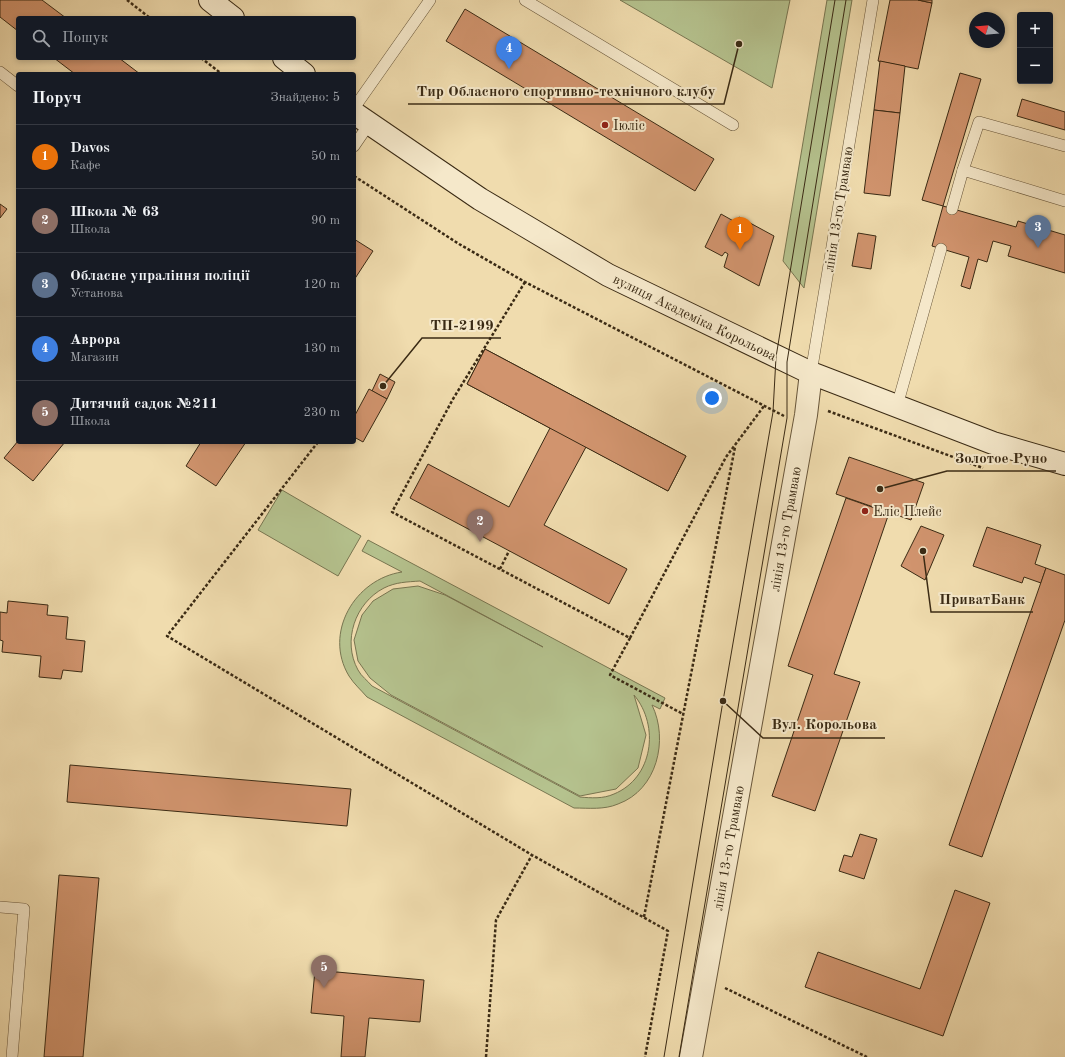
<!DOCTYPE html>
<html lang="uk">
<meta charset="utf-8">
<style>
:root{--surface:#171b24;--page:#242831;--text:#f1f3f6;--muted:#9ea1a6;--line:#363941;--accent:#7c3aed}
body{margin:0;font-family:"Old Standard TT",serif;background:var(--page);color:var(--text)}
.controls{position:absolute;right:12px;top:12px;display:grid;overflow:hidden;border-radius:4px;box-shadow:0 2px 6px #0003}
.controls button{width:36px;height:36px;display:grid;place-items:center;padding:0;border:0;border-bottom:1px solid var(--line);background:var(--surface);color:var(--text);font:20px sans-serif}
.compass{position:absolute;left:969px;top:12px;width:36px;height:36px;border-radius:50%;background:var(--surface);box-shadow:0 2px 6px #0003;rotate:286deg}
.you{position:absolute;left:712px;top:398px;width:14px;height:14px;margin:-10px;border:3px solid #fff;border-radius:50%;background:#1a73e8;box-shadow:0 0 0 6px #1a73e833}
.badge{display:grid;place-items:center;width:26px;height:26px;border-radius:50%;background:var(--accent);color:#fff;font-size:13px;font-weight:700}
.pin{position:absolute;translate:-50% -33px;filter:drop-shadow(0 1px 2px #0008)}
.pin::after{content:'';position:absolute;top:21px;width:14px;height:12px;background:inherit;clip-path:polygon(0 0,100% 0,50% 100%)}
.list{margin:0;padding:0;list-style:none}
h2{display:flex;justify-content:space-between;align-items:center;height:52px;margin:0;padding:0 16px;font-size:17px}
h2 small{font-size:13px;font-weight:400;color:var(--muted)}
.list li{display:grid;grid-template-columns:26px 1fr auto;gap:12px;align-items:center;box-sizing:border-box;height:64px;padding:0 16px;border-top:1px solid var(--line)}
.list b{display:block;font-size:15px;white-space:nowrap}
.list p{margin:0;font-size:13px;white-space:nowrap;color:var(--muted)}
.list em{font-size:13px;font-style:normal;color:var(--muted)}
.icon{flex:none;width:22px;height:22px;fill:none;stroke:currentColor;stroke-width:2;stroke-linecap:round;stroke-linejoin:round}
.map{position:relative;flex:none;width:1065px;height:1057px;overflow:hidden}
.search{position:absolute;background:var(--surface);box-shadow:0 2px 6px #0003;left:16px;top:16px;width:340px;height:44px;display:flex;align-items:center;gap:10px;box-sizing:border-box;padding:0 14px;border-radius:4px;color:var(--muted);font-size:15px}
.panel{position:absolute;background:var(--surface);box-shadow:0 2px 6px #0003;left:16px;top:72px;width:340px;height:372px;border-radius:4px}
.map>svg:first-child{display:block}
.green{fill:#b5c28e;stroke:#787651;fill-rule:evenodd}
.building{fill:#d1946e;stroke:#3a2a14}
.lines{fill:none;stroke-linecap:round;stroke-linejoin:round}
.lane-casing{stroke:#68563a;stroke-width:12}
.street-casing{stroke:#68563a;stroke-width:24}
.secondary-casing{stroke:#3a2a14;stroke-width:24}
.path{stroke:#3a2a14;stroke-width:2.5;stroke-dasharray:3 2;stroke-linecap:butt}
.lane{stroke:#f5e8ca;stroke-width:11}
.street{stroke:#f5e8ca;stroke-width:22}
.secondary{stroke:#f5e8ca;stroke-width:22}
.tram{stroke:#3a2a14;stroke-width:1}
.poi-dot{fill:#8f2418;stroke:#f5e8ca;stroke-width:1.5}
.labels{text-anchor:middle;stroke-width:4;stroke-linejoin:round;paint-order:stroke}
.poi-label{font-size:14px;fill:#3a2a14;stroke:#f5e8ca;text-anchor:start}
.street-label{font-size:14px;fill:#3a2a14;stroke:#f5e8ca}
.leader{fill:none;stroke:#3a2a14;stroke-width:1.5}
.callout-dot{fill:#3a2a14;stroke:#f5e8ca;stroke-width:1.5}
.callout-label{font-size:15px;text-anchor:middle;font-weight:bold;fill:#3a2a14;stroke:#f5e8ca;stroke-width:4;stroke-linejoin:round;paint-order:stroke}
</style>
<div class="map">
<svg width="1065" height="1057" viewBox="0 0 1065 1057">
<rect width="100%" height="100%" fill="#f0dcae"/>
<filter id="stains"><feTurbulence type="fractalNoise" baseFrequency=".005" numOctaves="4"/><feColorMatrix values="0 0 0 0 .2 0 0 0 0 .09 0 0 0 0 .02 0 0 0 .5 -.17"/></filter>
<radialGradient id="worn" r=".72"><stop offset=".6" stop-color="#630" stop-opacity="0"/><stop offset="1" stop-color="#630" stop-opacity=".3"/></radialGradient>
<g class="green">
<path d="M620,0h170l-18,88z"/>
<path d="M827,0h25l-48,288 -21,-27z"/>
<path d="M282,490l79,46 -23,40 -80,-46z"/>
<path d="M368,540l297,158 -5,11 -8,-4c17,35 5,85 -34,99 -14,6 -29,4 -44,4l-207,-111c-6,-7 -13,-13 -18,-21 -26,-43 6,-97 53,-104l-40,-21zM420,581l123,66 -98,-52 -27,-9 -25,3 -20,12 -11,14 -8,25 4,21 12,17 21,17 189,101 36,-7 22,-21 8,-33 -12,-40c26,31 19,83 -20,99 -11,5 -23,4 -34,3l-208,-111c-4,-5 -11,-10 -14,-16 -16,-29 -3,-67 26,-82 12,-6 23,-6 36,-7z"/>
</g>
<g class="building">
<path d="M0,0h42l24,18h-48v13l-18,-14z"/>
<path d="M890,0h28l14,3 -14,66 -40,-8z"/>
<path d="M918,0h14v3z"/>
<path d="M465,9l249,150 -19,32 -249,-150z"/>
<path d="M54,58h65l21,16h-65z"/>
<path d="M880,61l25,5 -5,47 -26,-3z"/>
<path d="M960,73l21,6 -38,127 -21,-6z"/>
<path d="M1022,99l43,13v18l-48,-14z"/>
<path d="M874,110l26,3 -10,83 -26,-3z"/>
<path d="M0,204l7,5 -7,9z"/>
<path d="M943,206l73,21 2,-6 47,14v38l-57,-17 3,-10 -18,-5 -6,21 -9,-3 -8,30 -9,-3 8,-29 -37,-11z"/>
<path d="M721,214l16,9 2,-6 35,19 -15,50 -35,-19 4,-13 -3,-2 -3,4 -17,-9z"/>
<path d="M858,233l18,3 -5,33 -19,-3z"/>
<path d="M354,239l19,12 -19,29z"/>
<path d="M485,349l201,107 -18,35 -82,-44 -42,78 83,44 -18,35 -199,-106 18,-34 81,43 41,-79 -83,-44z"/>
<path d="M485,349l201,107 -18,35 -201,-107z"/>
<path d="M380,374l15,8 -8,17 -15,-8z"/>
<path d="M369,389l18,10 -24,43 -9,-5v-20z"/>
<path d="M18,441v1h47l-32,39 -29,-23z"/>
<path d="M201,442h45l-30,44 -30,-20z"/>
<path d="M849,457l75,26 -13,37 -75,-26z"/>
<path d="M846,498l43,15 -55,161 26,8 -45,129 -43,-15 41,-121 -25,-9z"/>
<path d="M921,526l23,9 -19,45 -24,-14z"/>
<path d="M987,527l54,18 -6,19 11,4 -5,15 -17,-6 -2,6 -49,-17z"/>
<path d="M1046,568l19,7v45l-83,237 -33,-12z"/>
<path d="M8,601l40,4 -1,10 21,2 -2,22 19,2 -3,31 -19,-2 -2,9 -22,-2 2,-21 -39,-4 1,-11 -3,-1v-28l7,1z"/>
<path d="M70,765l281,24 -4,37 -280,-24z"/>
<path d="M860,834l17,5 -13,40 -25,-8 5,-16 8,2z"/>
<path d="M59,875l40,3 -16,179h-39z"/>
<path d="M955,890l35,13 -47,133 -138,-49 13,-35 102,37z"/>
<path d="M315,970l109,10 -4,42 -51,-4 -4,39h-24l3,-41 -33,-3z"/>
</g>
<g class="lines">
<defs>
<g id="lane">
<path d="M525,0l208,125"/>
<path d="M0,72l18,14"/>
<path d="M354,108l76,-108"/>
<path d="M354,146l15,-22"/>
<path d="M963,170l16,-48 86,24"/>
<path d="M952,209l11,-39 102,31"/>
<path d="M811,373l62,-373"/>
<path d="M897,406l44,-157"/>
<path d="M0,907l24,2 -12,148"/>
</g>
<path id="street" d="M691,1057l115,-642 5,-42"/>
<g id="secondary">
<path d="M210,0l23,18"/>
<path d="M284,58l20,16"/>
<path d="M354,113l126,86 128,76 203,98 182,70 72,21"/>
</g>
</defs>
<use href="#lane" class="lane-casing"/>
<use href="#street" class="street-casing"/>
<use href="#secondary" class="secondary-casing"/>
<g class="path">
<path d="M127,0l23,18"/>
<path d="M201,58l21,16"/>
<path d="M354,176l105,68 66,38 259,134"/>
<path d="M525,282l-72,117 -61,113 238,126 96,-181 38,-51"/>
<path d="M828,411l155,57"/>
<path d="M318,442l-151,194 365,219 136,76 -23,126"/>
<path d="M500,569l9,-18"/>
<path d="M630,638l-20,37 73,39"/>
<path d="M644,917l91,-470"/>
<path d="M725,988l142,69"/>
<path d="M486,1057l10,-137 36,-65"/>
</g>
<use href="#lane" class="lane"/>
<use href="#street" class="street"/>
<use href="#secondary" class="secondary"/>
<g class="tram">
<path d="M664,1057l59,-356 50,-289 3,-55 59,-357"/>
<path d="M679,1057l108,-639v-56l59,-362"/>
</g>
</g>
<g class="poi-dot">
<circle cx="605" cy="125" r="4"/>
<circle cx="865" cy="511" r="4"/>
</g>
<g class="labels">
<g class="poi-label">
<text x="613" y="130">Іюліс</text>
<text x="873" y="516">Еліс Плейс</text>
</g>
<g class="street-label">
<text transform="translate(838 209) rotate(-81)" y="5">лінія 13-го Трамваю</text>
<text transform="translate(695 317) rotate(26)" y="5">вулиця Академіка Корольова</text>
<text transform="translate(785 529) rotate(-80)" y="5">лінія 13-го Трамваю</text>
<text transform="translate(728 848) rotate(-80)" y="5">лінія 13-го Трамваю</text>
</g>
</g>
<path class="leader" d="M739 44L724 104H408M383 386L422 338H501M880 489L947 471H1056M923 551L931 612H1033M723 701L763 738H885"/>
<g class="callout-dot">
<circle cx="739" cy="44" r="4"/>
<circle cx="383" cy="386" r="4"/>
<circle cx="880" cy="489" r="4"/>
<circle cx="923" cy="551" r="4"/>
<circle cx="723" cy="701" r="4"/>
</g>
<g class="callout-label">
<text x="566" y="96">Тир Обласного спортивно-технічного клубу</text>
<text x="462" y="330">ТП-2199</text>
<text x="1001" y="463">Золотое Руно</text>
<text x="982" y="604">ПриватБанк</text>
<text x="824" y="729">Вул. Корольова</text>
</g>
<rect width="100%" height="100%" filter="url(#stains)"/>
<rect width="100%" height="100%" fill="url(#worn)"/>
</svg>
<div class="controls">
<button>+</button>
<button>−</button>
</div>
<svg class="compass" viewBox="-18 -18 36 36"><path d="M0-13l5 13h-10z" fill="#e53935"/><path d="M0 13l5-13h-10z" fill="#9ea1a6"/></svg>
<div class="you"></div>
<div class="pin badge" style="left:740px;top:250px;background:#e8710a">1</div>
<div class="pin badge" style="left:480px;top:542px;background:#8d6e63">2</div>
<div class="pin badge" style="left:1038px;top:248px;background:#5c6f8a">3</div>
<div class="pin badge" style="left:509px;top:69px;background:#3f7fe0">4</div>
<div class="pin badge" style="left:324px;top:988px;background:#8d6e63">5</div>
<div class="search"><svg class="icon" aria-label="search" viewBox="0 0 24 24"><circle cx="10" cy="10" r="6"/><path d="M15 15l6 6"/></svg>Пошук</div>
<section class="panel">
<h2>Поруч<small>Знайдено: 5</small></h2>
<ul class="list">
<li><span class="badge" style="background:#e8710a">1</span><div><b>Davos</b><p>Кафе</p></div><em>50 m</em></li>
<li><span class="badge" style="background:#8d6e63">2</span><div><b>Школа № 63</b><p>Школа</p></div><em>90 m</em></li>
<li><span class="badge" style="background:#5c6f8a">3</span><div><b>Обласне упраління поліції</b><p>Установа</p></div><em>120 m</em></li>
<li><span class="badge" style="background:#3f7fe0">4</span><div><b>Аврора</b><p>Магазин</p></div><em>130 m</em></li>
<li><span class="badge" style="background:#8d6e63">5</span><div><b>Дитячий садок №211</b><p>Школа</p></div><em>230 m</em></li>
</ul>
</section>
</div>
